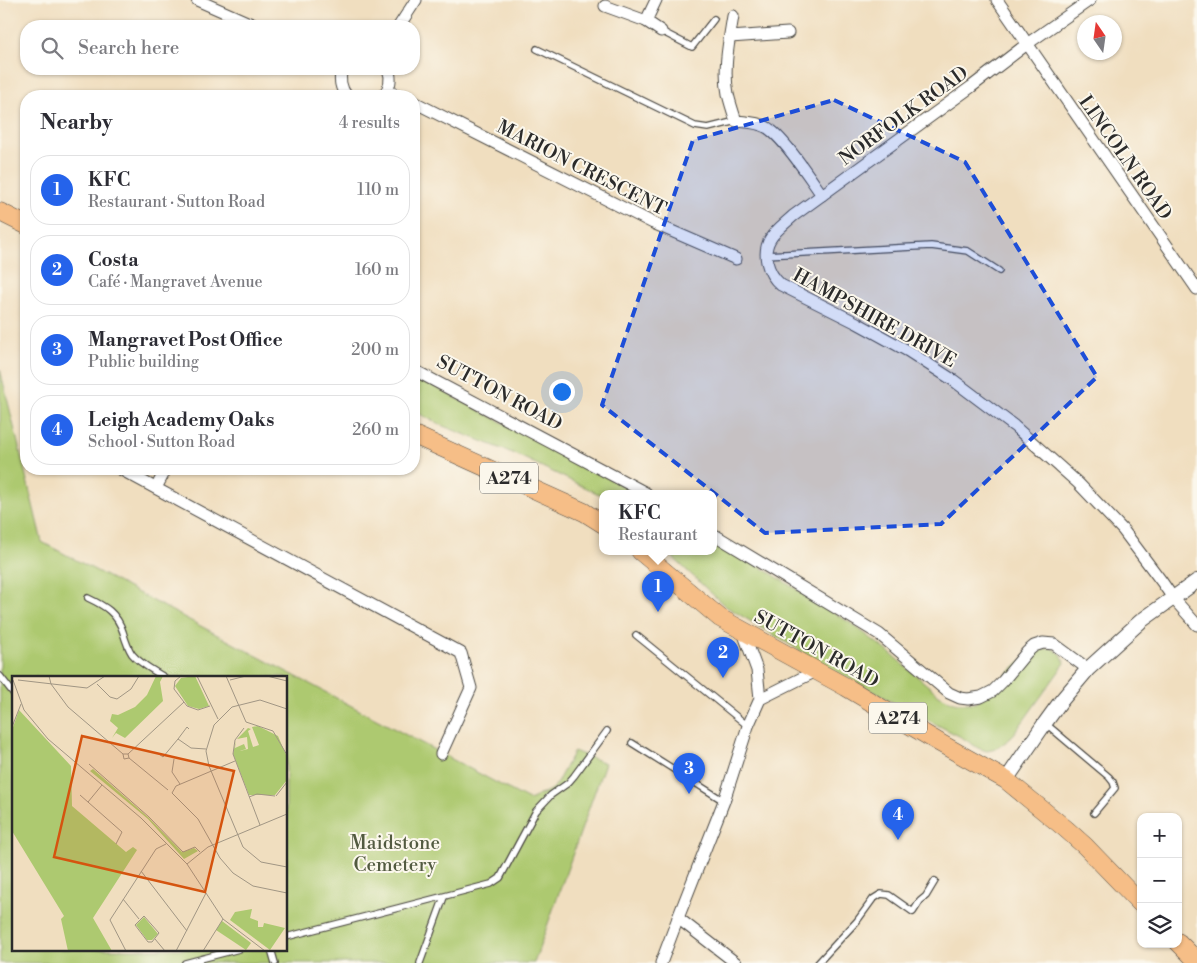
<!DOCTYPE html>
<meta charset="utf-8">
<style>
:root{--surface:#fff;--page:#f7f7f7;--text:#2b2b33;--muted:#7c7c81;--line:#e1e1e2;--accent:#2563eb}
body{margin:0;font-family:"Libre Bodoni",serif;background:var(--page);color:var(--text)}
.controls{position:absolute;right:15px;bottom:15px;display:grid;overflow:hidden;border-radius:10px;box-shadow:0 1px 4px #0004}
.controls button{width:45px;height:45px;display:grid;place-items:center;padding:0;border:0;border-bottom:1px solid var(--line);background:var(--surface);color:var(--text);font:25px sans-serif}
.compass{position:absolute;left:1077px;top:15px;width:45px;height:45px;border-radius:50%;background:var(--surface);box-shadow:0 1px 4px #0004;rotate:347deg}
.you{position:absolute;left:561px;top:391px;width:18px;height:18px;margin:-12px;border:4px solid #fff;border-radius:50%;background:#1a73e8;box-shadow:0 0 0 8px #1a73e833}
.badge{display:grid;place-items:center;width:32px;height:32px;border-radius:50%;background:var(--accent);color:#fff;font-size:16px;font-weight:700}
.pin{position:absolute;translate:-50% -41px;filter:drop-shadow(0 1px 2px #0008)}
.pin::after{content:'';position:absolute;top:26px;width:18px;height:15px;background:inherit;clip-path:polygon(0 0,100% 0,50% 100%)}
.popup{position:absolute;left:599px;top:490px;width:118px;height:65px;box-sizing:border-box;display:grid;place-content:center;border-radius:10px;background:var(--surface);filter:drop-shadow(0 1px 4px #0005);font-size:16px;white-space:nowrap;color:var(--muted)}
.popup b{font-size:19px;color:var(--text)}
.popup::after{content:'';position:absolute;left:50%;top:100%;margin-left:-10px;border:10px solid transparent;border-top-color:var(--surface)}
.list{margin:0;padding:0;list-style:none}
h2{display:flex;justify-content:space-between;align-items:center;height:65px;margin:0;padding:0 20px;font-size:21px}
h2 small{font-size:16px;font-weight:400;color:var(--muted)}
.list li{display:grid;grid-template-columns:32px 1fr auto;gap:15px;align-items:center;box-sizing:border-box;height:70px;margin:0 10px 10px;padding:0 10px;border:1px solid var(--line);border-radius:20px}
.list b{display:block;font-size:19px;white-space:nowrap}
.list p{margin:0;font-size:16px;white-space:nowrap;color:var(--muted)}
.list em{font-size:16px;font-style:normal;color:var(--muted)}
.icon{flex:none;width:28px;height:28px;fill:none;stroke:currentColor;stroke-width:2;stroke-linecap:round;stroke-linejoin:round}
.map{position:relative;flex:none;width:1197px;height:963px;overflow:hidden}
.search{position:absolute;background:var(--surface);box-shadow:0 1px 4px #0004;left:20px;top:20px;width:400px;height:55px;display:flex;align-items:center;gap:12px;box-sizing:border-box;padding:0 18px;border-radius:20px;color:var(--muted);font-size:19px}
.panel{position:absolute;background:var(--surface);box-shadow:0 1px 4px #0004;left:20px;top:90px;width:400px;height:385px;border-radius:20px}
.map>svg:first-child{display:block}
.green{fill:#adc970;stroke:#6c7a4e;fill-rule:evenodd}
.lines{fill:none;stroke-linecap:round;stroke-linejoin:round}
.service-casing{stroke:#494641;stroke-width:8}
.minor-casing{stroke:#494641;stroke-width:13}
.tertiary-casing{stroke:#494641;stroke-width:16}
.primary-casing{stroke:#494641;stroke-width:19}
.service{stroke:#fff;stroke-width:5.5}
.minor{stroke:#fff;stroke-width:11}
.tertiary{stroke:#fff;stroke-width:14}
.primary{stroke:#f6be87;stroke-width:18}
.marked{fill:#1d4ed8;fill-opacity:0.2;stroke:#1d4ed8;stroke-width:4;stroke-dasharray:10 6;stroke-linejoin:round}
.labels{text-anchor:middle;stroke-width:4;stroke-linejoin:round;paint-order:stroke}
.shield{fill:#fbf7ec;stroke:#696865;stroke-width:1}
.shield-label{font-size:18px;font-weight:bold;fill:#2b2b2b}
.street-label{font-size:19px;fill:#2b2b2b;stroke:#fbf7ec}
.park-label{font-size:19px;fill:#525a40;stroke:#fbf7ec}
.inset-road{fill:none;stroke:#a19684;stroke-width:1}
.view{fill:#d5540f;fill-opacity:0.15;stroke:#d5540f;stroke-width:2.5}
.inset-edge{fill:none;stroke:#2b2b2b;stroke-width:2.5}
</style>
<div class="map">
<svg width="1197" height="963" viewBox="0 0 1197 963">
<rect width="100%" height="100%" fill="#fbf7ec"/>
<filter id="ink" filterUnits="userSpaceOnUse"><feTurbulence type="fractalNoise" baseFrequency=".02" numOctaves="2"/><feDisplacementMap in="SourceGraphic" scale="10" xChannelSelector="R" yChannelSelector="G"/><feConvolveMatrix kernelMatrix="1 2 1 2 8 2 1 2 1" color-interpolation-filters="sRGB"/></filter>
<filter id="wash" filterUnits="userSpaceOnUse"><feTurbulence type="fractalNoise" baseFrequency=".0096" numOctaves="4" result="noise"/><feDisplacementMap in="SourceGraphic" scale="20" xChannelSelector="R" yChannelSelector="G"/><feGaussianBlur stdDeviation="1.12" result="paint"/><feColorMatrix in="noise" values="0 0 0 0 0 0 0 0 0 0 0 0 0 0 0 0 0 1.4 0 .05"/><feComposite in="paint" operator="in"/></filter>
<g filter="url(#wash)">
<rect width="100%" height="100%" fill="#f0debf"/>
<g class="green">
<path d="M0,369l42,173 487,258 25,-12 20,-37 31,12 -71,200h-534zM14,677h272v272h-272z"/>
<path d="M414,376l222,117h-33v3l-88,-42 -72,-28 -29,-15z"/>
<path d="M713,537l139,87 33,25 54,46 11,6 8,2h17l57,-52 19,-3 10,6 4,9 -54,75 -15,11 -9,2 -9,-3 -15,-10 -55,-28 -82,-44 -101,-60 -59,-55h47z"/>
</g>
</g>
<g filter="url(#ink)">
<g class="lines">
<defs>
<g id="service">
<path d="M661,31l31,16 22,-28"/>
<path d="M537,49l158,77 13,2 28,-7"/>
<path d="M766,255l165,-9 37,5 31,20"/>
<path d="M88,598c17,8 29,15 35,34 2,7 5,16 9,22 8,10 21,16 32,23"/>
<path d="M636,635l112,91"/>
<path d="M0,676l14,18"/>
<path d="M1045,723l64,54 4,5 2,6 -21,25"/>
<path d="M632,743l92,58"/>
<path d="M286,937l205,-53 9,-6 36,-67 15,-16 17,-12 6,-7 33,-45"/>
<path d="M271,949l4,14"/>
<path d="M185,963l54,-14"/>
<path d="M420,963l24,-66"/>
<path d="M818,963l39,-42 16,-22 8,-5 8,1 24,17 7,-11 6,-5 9,-15"/>
</g>
<g id="minor">
<path d="M197,0l59,26"/>
<path d="M997,0l200,289"/>
<path d="M1090,0l-63,44 -56,43 -178,129c-15,14 -31,23 -26,46 2,9 7,17 14,23l76,38 51,28 45,29 61,46 64,57 45,47 39,52 11,16 24,27"/>
<path d="M605,6l41,15 10,-21"/>
<path d="M733,16c-4,25 -10,53 -5,78 2,9 5,18 8,27 9,1 21,1 30,6 17,9 44,51 56,68"/>
<path d="M646,21l15,10"/>
<path d="M399,26l17,-26"/>
<path d="M730,37l58,-4"/>
<path d="M342,69c-3,10 -2,19 5,27"/>
<path d="M387,91l13,5"/>
<path d="M383,96c7,-8 9,-17 5,-27"/>
<path d="M414,102l239,121 83,36"/>
<path d="M414,370l232,123"/>
<path d="M120,469l341,184 10,35 -30,66"/>
<path d="M156,488l10,-19"/>
<path d="M713,534l166,100 70,59 11,5 8,1 13,-2 12,-6 10,-10 24,-29 7,-6 9,-3 11,1 34,25"/>
<path d="M743,632l14,38 3,29"/>
<path d="M678,918l58,45"/>
<path d="M661,963l17,-45 46,-117 24,-75 12,-27 56,-28"/>
</g>
<path id="tertiary" d="M1006,780l39,-57 16,-22 27,-32 53,-48 56,-40"/>
<g id="primary">
<path d="M0,212l26,13"/>
<path d="M414,435l170,77 19,12"/>
<path d="M640,551l80,67 126,69 94,56 66,37 60,49 19,17 56,58"/>
<path d="M1178,942l19,19"/>
</g>
</defs>
<use href="#service" class="service-casing"/>
<use href="#minor" class="minor-casing"/>
<use href="#tertiary" class="tertiary-casing"/>
<use href="#primary" class="primary-casing"/>
<use href="#service" class="service"/>
<use href="#minor" class="minor"/>
<use href="#tertiary" class="tertiary"/>
<use href="#primary" class="primary"/>
</g>
</g>
<path class="marked" d="M834,100l131,62 132,215 -156,147 -176,9 -163,-128 91,-265z"/>
<g class="labels">
<g class="shield">
<rect x="480" y="462.5" width="58" height="31" rx="4"/>
<rect x="869" y="702.5" width="58" height="31" rx="4"/>
</g>
<g class="shield-label">
<text x="509" y="484">A274</text>
<text x="898" y="724">A274</text>
</g>
<g class="street-label">
<text transform="translate(903 115) rotate(-36)" y="7">NORFOLK ROAD</text>
<text transform="translate(1126 157) rotate(55)" y="7">LINCOLN ROAD</text>
<text transform="translate(582 167) rotate(27)" y="7">MARION CRESCENT</text>
<text transform="translate(875 317) rotate(29)" y="7">HAMPSHIRE DRIVE</text>
<text transform="translate(500 392) rotate(28)" y="7">SUTTON ROAD</text>
<text transform="translate(817 648) rotate(29)" y="7">SUTTON ROAD</text>
</g>
<g class="park-label">
<text x="395" y="849">Maidstone<tspan x="395" dy="22">Cemetery</tspan></text>
</g>
</g>
<g transform="translate(12 676)">
<rect width="275" height="275" fill="#f0debf"/>
<path d="M144,0h7l-3,6 3,19 -38,37 -9,-5 -4,5 6,-10 -8,-7 2,-7 6,1 17,-8 12,-12zM183,0l14,30 -10,3 -11,-3 -13,-20 6,-8zM7,34l52,56 1,40 54,46 7,-5 4,3 -44,68 19,33h-44l-7,-32 3,-3 -52,-85v-101zM246,50l20,10 9,21v23l-12,15h-26l-16,-41 3,-14 -1,8 9,-4 2,5 -6,2 8,-2 -1,-12 -10,2 11,-11 3,1 -3,2 5,16 6,-2 -7,-18zM81,93l56,49 33,34 12,-4 4,3 -14,8 -36,-40 -58,-48zM240,233l-2,9 8,3v6h5l1,-4 21,5 -15,22 -40,-30 5,-8zM132,241l14,17 -6,6h-5l-11,-15zM210,245l29,22 -5,7 -30,-20z" fill="#adc970"/>
<path class="inset-road" d="M37,0l2,8 17,23 55,47M169,0l-6,5 -1,8 13,17 11,4 12,-4M185,0l21,43M214,0l20,46 27,9 14,24M255,0l20,5M1,4l11,30 24,29 93,79 46,46 36,55 42,32M6,4l69,8 18,-12M218,4l16,-4M85,8l13,13 7,2 14,-10 8,-13M275,33l-27,-9 -28,7 -18,18 -8,26 3,15 34,81 18,15 26,5M0,51l9,-23M232,52l-9,12 -2,14 27,71M177,53l-2,-2 -9,12 13,9 15,1M116,78l56,-52M147,78l4,3 15,-18M117,82l-1,-4h-5l1,5 5,-1 39,32M162,83l-2,13 8,12M223,85l-59,25 -4,7 26,26 22,39 13,15 20,13 34,7M77,88l60,53 34,35 12,-5 5,5M68,119l42,37 -6,12M264,120l11,-14M237,121l8,-3 18,2M76,126l14,-17M0,167v18M175,188l21,-17 79,-33M129,195l46,60M111,223l16,20M132,240l15,17 -7,9h-4l-13,-17zM143,263l10,12M114,275l-16,-31 46,-71 10,-5M164,275l30,-58M191,275l20,-32"/>
<path class="view" d="M70,60l152,35 -29,121 -151,-35z"/>
<rect width="275" height="275" class="inset-edge"/>
</g>
</svg>
<div class="controls">
<button>+</button>
<button>−</button>
<button><svg class="icon" aria-label="layers" viewBox="0 0 24 24"><path d="M12 4l9 5-9 5-9-5zM3 14l9 5 9-5"/></svg></button>
</div>
<svg class="compass" viewBox="-18 -18 36 36"><path d="M0-13l5 13h-10z" fill="#e53935"/><path d="M0 13l5-13h-10z" fill="#7c7c81"/></svg>
<div class="you"></div>
<div class="pin badge" style="left:658px;top:612px">1</div>
<div class="popup"><b>KFC</b>Restaurant</div>
<div class="pin badge" style="left:723px;top:678px">2</div>
<div class="pin badge" style="left:689px;top:794px">3</div>
<div class="pin badge" style="left:898px;top:840px">4</div>
<div class="search"><svg class="icon" aria-label="search" viewBox="0 0 24 24"><circle cx="10" cy="10" r="6"/><path d="M15 15l6 6"/></svg>Search here</div>
<section class="panel">
<h2>Nearby<small>4 results</small></h2>
<ul class="list">
<li><span class="badge">1</span><div><b>KFC</b><p>Restaurant · Sutton Road</p></div><em>110 m</em></li>
<li><span class="badge">2</span><div><b>Costa</b><p>Café · Mangravet Avenue</p></div><em>160 m</em></li>
<li><span class="badge">3</span><div><b>Mangravet Post Office</b><p>Public building</p></div><em>200 m</em></li>
<li><span class="badge">4</span><div><b>Leigh Academy Oaks</b><p>School · Sutton Road</p></div><em>260 m</em></li>
</ul>
</section>
</div>
